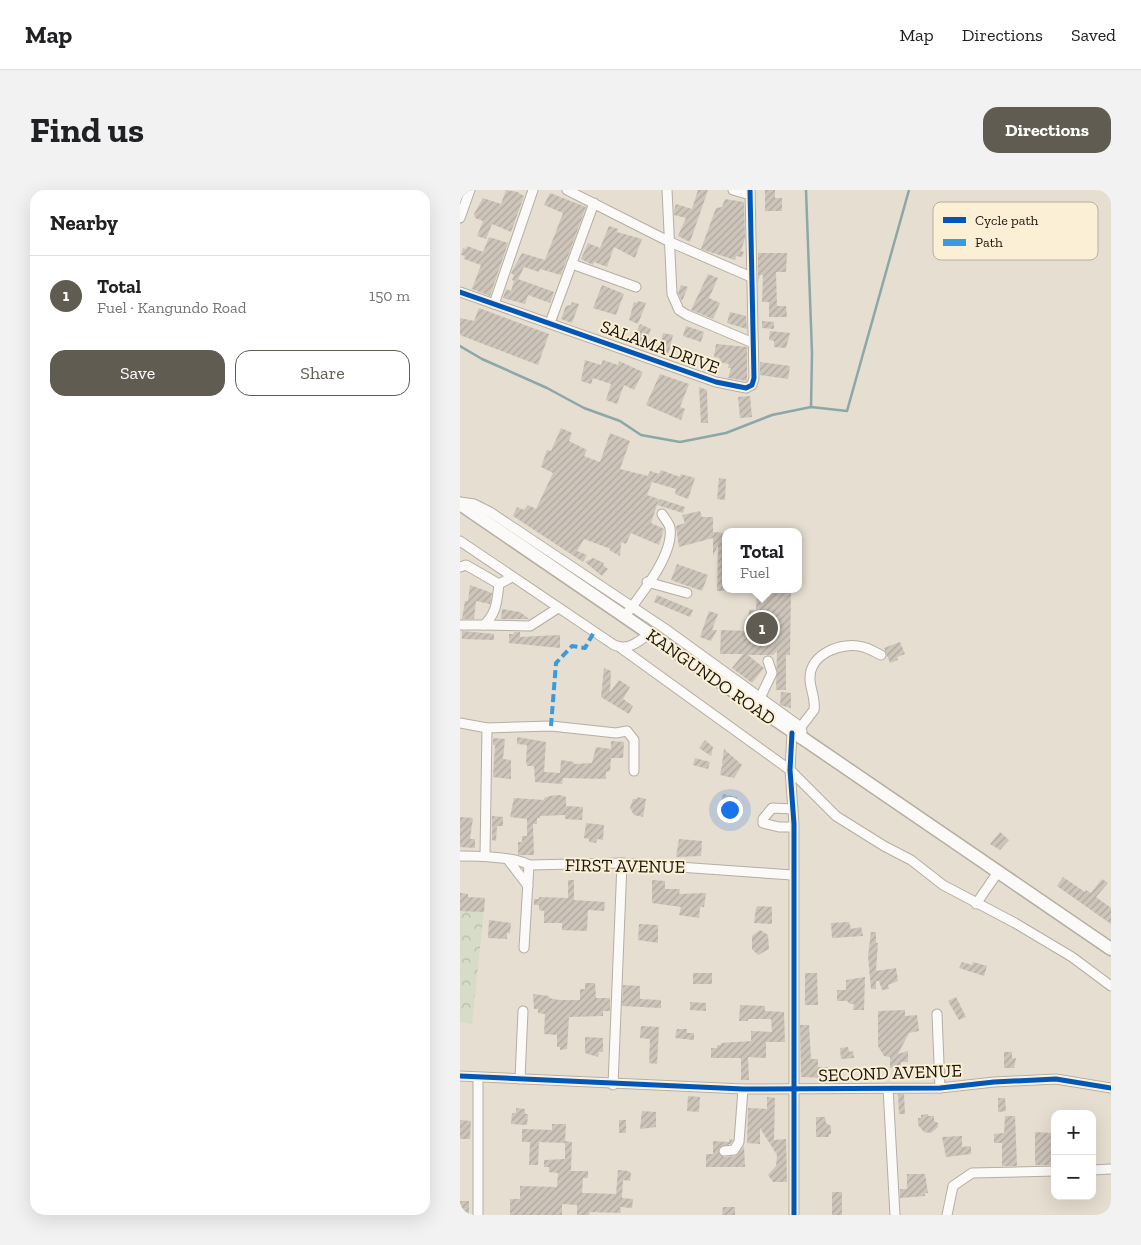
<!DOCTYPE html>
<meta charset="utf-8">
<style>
:root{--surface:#fff;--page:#f2f2f2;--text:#202124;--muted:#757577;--line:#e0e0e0;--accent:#615c51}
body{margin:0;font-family:"Zilla Slab",serif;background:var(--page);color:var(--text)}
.controls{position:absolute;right:15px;bottom:15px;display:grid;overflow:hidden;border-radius:10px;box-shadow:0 5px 20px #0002}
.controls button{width:45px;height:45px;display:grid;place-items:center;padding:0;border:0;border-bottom:1px solid var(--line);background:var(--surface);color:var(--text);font:25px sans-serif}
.you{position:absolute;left:269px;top:619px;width:18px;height:18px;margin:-12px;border:4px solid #fff;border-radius:50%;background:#1a73e8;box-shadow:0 0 0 8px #1a73e833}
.badge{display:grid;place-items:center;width:32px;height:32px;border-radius:50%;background:var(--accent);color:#fff;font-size:16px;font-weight:700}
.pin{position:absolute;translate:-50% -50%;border:2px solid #fff;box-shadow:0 1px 5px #0006}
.popup{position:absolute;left:262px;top:338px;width:80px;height:65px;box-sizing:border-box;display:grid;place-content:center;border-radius:10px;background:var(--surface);filter:drop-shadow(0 1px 4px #0005);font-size:16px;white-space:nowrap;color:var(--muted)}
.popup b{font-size:19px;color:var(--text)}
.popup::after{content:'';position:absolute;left:50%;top:100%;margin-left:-10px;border:10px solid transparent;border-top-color:var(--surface)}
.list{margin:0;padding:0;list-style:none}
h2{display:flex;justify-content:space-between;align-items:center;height:65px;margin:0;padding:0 20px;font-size:21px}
h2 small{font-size:16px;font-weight:400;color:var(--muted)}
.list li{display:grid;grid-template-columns:32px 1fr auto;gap:15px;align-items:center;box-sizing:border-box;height:80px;padding:0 20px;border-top:1px solid var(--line)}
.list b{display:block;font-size:19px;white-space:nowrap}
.list p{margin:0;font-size:16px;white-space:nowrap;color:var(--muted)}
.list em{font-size:16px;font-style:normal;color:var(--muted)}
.actions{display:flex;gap:10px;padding:15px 20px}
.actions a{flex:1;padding:11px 0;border:1px solid var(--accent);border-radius:15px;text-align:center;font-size:18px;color:var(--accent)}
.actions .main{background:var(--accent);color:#fff}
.map{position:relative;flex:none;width:651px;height:1025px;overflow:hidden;border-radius:15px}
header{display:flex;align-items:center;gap:30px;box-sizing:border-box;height:70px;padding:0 25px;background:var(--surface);border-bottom:1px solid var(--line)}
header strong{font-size:24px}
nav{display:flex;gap:28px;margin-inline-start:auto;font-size:18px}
.intro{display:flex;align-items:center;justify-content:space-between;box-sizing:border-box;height:120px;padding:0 30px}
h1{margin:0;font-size:35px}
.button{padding:12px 22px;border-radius:15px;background:var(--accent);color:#fff;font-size:18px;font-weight:700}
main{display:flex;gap:30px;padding:0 30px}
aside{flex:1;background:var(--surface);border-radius:15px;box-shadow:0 5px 20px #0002}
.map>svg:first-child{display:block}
.forest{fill:url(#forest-crowns)}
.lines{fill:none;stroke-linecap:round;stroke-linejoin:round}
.stream{stroke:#8ca7a9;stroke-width:2.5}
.building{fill:url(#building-hatch)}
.minor-casing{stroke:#b4aea3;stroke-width:11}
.highway-casing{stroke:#b4aea3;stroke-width:15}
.minor{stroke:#fbfaf8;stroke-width:9}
.highway{stroke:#fbfaf8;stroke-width:12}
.quiet{stroke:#3b9ade;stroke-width:4;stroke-dasharray:8 4;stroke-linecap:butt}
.cycleway-casing{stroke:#fbefd5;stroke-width:8}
.cycleway{stroke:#0057b8;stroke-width:5}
.labels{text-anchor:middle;stroke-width:4;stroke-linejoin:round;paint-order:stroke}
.street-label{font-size:18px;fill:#1a160c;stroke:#fbefd5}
.key{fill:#fbefd5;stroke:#b8ae99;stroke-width:1}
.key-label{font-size:14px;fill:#1a160c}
</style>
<header>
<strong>Map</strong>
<nav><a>Map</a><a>Directions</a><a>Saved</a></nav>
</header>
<div class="intro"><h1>Find us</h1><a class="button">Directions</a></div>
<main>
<aside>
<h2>Nearby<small></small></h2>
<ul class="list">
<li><span class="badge">1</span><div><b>Total</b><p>Fuel · Kangundo Road</p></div><em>150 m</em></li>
</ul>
<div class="actions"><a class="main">Save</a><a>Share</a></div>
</aside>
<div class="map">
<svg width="651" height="1025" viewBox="0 0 651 1025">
<defs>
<pattern id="forest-crowns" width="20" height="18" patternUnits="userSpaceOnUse" patternTransform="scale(1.25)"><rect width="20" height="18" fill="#d6dcc7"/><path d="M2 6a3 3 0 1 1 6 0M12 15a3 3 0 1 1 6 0" fill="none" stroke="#b7bcaa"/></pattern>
<pattern id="building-hatch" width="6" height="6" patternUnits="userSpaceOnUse" patternTransform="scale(1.25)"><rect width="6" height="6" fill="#cdc4ba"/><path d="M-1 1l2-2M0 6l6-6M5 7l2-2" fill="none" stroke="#afa89f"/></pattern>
</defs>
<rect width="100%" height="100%" fill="#e6ded0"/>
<path class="forest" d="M0,716l24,3 -12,115 -12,-2z"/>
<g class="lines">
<g class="stream">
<path d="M346,0l6,163 -1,54"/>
<path d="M0,156l22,13 65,29 37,20 36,13 21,14 39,7 46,-9 46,-18 39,-8 36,4 62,-221"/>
</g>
</g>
<g class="building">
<path d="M46,0l11,2 7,4 -13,36 -19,-8 -6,15 -9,-3 6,-15 -8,-3 -1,-4 9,-16 18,6z"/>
<path d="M238,0h10l-18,52 -12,-6 8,-18 -12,-3v-4l2,-7 16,5z"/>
<path d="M305,0h10v8h7v13h-17z"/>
<path d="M90,3l36,14 -25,68 -21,-6 -1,3 -15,-5 -6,12 36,13 -4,11 -22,-8 -3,9 -22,-6 3,-9 5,2 3,-10 -2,-1 2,-5 -3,-2 11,-20 23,7 18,-47 -19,-8z"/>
<path d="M265,9l19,3 1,36 -4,13 3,1 -2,5 -6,-1 -1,4 -34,-11 15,-41 6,-1z"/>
<path d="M149,36l9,3 -1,3 25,7 -7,19 -21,-11 -7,20 -13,-5 -1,3 -12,-6 7,-16 12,5z"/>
<path d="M29,47l19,6 -18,53 -18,-7 9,-24 -17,-6 1,-3 -4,-1 2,-7 3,1 1,-3 16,6z"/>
<path d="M298,63h29l-1,19h-10l1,34h9l1,11h-18v-15h-7l1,-27h-3l-2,7z"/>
<path d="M248,84l10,4 -9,20 11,5 -7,16 -22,-9z"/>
<path d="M142,95l22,9 -8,21 -23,-7z"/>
<path d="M221,95l7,2 -6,14 -4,-8z"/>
<path d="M178,111l8,2 -8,21 -9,-4 5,-18 3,1z"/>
<path d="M112,112l7,2 -7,19 -11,-4 5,-13 5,-1z"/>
<path d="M19,118l70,26 -11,31 -78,-30v-17l14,3z"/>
<path d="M270,122l16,4 1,13 -20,-6z"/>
<path d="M302,131l12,1v7l-12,-1z"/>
<path d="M180,134l11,5 -7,17 -11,-7z"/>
<path d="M226,136l18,6 -3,10 -18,-6z"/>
<path d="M310,141l20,2 -4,15 -12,-1v-6l-5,-1z"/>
<path d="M203,143l10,2 -5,21 -9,-3z"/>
<path d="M256,154l31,3v34l-19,-3 3,-10h-3l1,-4 -10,-2 1,-4 -6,-1z"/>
<path d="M125,170l16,5 2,-5 15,5 1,-4 24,11 -9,18 -10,-5 -7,19 -11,-4 5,-16 -18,-6 -2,6 -10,-3z"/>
<path d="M300,172l30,4 -2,13 -28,-4z"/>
<path d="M200,184l29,10 -9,23 5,2 -4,11 -35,-15z"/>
<path d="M239,197l8,3 1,33h-7z"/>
<path d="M290,206l2,21 -12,1 -2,-21z"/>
<path d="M101,238l11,5 -3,8 18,9 -3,6 16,6 10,-29 20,8 -10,28 28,7 2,-5 9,3 2,-4 19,7 1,-3 14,4 -7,21 -13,-5 1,-5 -24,-7 -5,13 12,4 -8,24 13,6 -5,16 -28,-12 -5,11 -5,-2 -1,14 -11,-6 2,-1 -27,-10 -7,12 10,4 -4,7 -70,-46 4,-9 7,3 4,-5 8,4 17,-36 -12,-6 6,-17 4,1z"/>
<path d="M259,288l7,1 -1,21 -8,-1z"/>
<path d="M200,309l25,8 -2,6 -26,-8z"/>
<path d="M240,321l2,6h11v15l13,1v58h-9l1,-46 -5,11v-18l-34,9 -3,-21 9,-3 -3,-8z"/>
<path d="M133,368l11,5 -1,2 5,4 -6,7 -17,-14z"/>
<path d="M217,374l31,11 -6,16 -31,-11z"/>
<path d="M10,395l22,8 -1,7 -1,4 -14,-3 -2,18h-12l3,-18h3z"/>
<path d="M297,399h34l-1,66h-4v35h-10l1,-39 -4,4h-25l16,13 -12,15 -20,-15 11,-14h-23l1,-24 27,1 1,-21h7z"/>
<path d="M197,405l36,15 -3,7 -36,-15z"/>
<path d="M42,419l18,3 9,7h-28z"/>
<path d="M249,421l9,3 -6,16h5l-6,11 -11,-4z"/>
<path d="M2,441l32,3v6l-32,-1z"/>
<path d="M54,442h6v5l40,-2v13l-51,-5v-9h5z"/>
<path d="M440,452l5,12 -8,3 1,3 -8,3 -6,-15z"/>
<path d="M144,478l7,3 -1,21 9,-12 11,7 -7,12 10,7 -4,8 -28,-17z"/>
<path d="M321,502l10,1v15l-11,-3z"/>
<path d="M57,547l29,5 -2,30 16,1 1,-13 13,2v2l18,-1 4,-16 15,2v-8l13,1 -1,16h-12l-1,13 -4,1v7l-43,-1 -1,6 -27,-2 -1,-16h-7l-1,-5 1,-16 -10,-1z"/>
<path d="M33,548l12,1 -2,20 8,1v19l-18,-2 2,-32h-2z"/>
<path d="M245,550l8,7 -2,9 -12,-8z"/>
<path d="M264,559l18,16 -8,13 -14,-3 2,-10 2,1 -2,-2z"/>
<path d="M235,568l15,4 -2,7 -15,-4z"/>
<path d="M263,604l14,3 -3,18 -15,-3z"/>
<path d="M100,605l6,2v9l17,1 -1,13 -17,-1v-4l-25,1v2h-3v6h-4l1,31h-16v-13h4v-6h5v-17l-17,-2 4,-19 30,2v-2l6,-2z"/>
<path d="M177,607l9,2 -3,18 -9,-2 -4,-7 3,-9h4z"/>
<path d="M32,626l11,1v9h-6l-1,15 -4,-1z"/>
<path d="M0,627l13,1 -3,21h5v9l-15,-1z"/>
<path d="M126,633l18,2 -1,15 -6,-1 -1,4 -7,-1v-3l-5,-1z"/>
<path d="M540,642l9,8 -9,10 -10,-6z"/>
<path d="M219,649l23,2 -1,15 -25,1z"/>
<path d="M603,687l22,15 1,-2 5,3 11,-14 6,4 -12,14 15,11v16l-54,-38z"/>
<path d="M108,690h6v20l31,2 -1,9 -16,-1 -1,21 -25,-1v-7h-18v-12l-5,-1v-5h-5v-6h5v-2l29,1z"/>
<path d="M192,690l13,1v8h15l-1,5 27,-1 -2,14h-4l-1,11 -20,-3 2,-8 -29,-4z"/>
<path d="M0,703l8,1v3l17,1 -1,14 -24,-1z"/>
<path d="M298,716l14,1v17l-18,-1 2,-15z"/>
<path d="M29,730l22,3 -1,10h-3v6l-19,-1z"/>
<path d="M389,732l2,7 10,-2 2,9 -31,2 -1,-15z"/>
<path d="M179,734l19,1v18l-20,-3z"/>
<path d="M300,740l8,5 1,14 -11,6 -6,-6v-13z"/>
<path d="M411,742h5v11h2l-2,28 20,-3 2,13 -10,4 1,4 -7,1 -3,-9h-3v8h-5l-3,-33z"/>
<path d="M502,772l10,3 1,-3 14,4 -3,10 -25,-8z"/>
<rect x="233" y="783" width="19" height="11"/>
<path d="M345,783h12l1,32h-13z"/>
<path d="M405,787l-1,33h-11l1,-6h-4l-3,-3h-10v-11h9v-10z"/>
<path d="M125,793h10l1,15h14v13h-7v5l-34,1 -2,32 -7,1v-3h-3v-12l-13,-1 1,-20 -7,-1v-4h-4l-1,-15 16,2v2l10,2h21v-11h5z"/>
<path d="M163,795l17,1v13l21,1v8l-39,-2z"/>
<path d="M496,807l10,20 -7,3 -11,-19z"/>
<path d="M230,812l16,1v8l-16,-1z"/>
<path d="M280,815l25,1v5l19,1 1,30h-19v16l-18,-1 1,23h-8v-22h-30v-10h6v-3h4v-2l30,-2v-10l21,1 -1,-13h-23v2h-9z"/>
<path d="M445,820v6l12,-1 2,16 -10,2 -11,21 10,-3v11h-7v3l-11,3v-11l-6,-1 -6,-10v-35z"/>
<path d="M340,835h9l2,34h7v8h10l1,11 -28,-1z"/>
<path d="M181,836l18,1 -2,37 -8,-1 1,-24 -10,-1z"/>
<path d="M217,839h10v4h7v7l-19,-2z"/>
<path d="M125,847l18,1v14h-4l-1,5 -13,-4z"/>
<path d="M388,857l1,5 4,-1 1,7 -13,1 -1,-11z"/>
<path d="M544,862h8v6h4l-2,10h-10z"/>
<path d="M438,904h6l1,20h-6z"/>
<path d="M228,906l12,1 -1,15 -12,-1z"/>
<path d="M307,907l8,1 -1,42 12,-1 1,43h-14l-5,-7 8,-9 1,-11 -17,-27v16l-13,-1 1,-35 19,1z"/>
<path d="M538,908h7l1,13 -8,1z"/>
<path d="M56,918l9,1v5h3l-1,11 -16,-1 1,-11h4z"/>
<path d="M182,921l14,1v15l-16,2z"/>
<path d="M468,924v2h6v5l4,2v4l-7,6 -7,-1 -6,-7v-7h3v-3z"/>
<path d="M545,926h10l2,50h-15v-23h-8v-9l10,-1z"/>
<path d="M356,927h9l1,6 5,3v8h-2v3h-13z"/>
<path d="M0,930l11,1 -1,18h-10z"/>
<rect x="159" y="930" width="7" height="13"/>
<path d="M92,934h14l-1,17 7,1 -1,29h17v7h-5l-1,15 34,1 2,-24 10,1 3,2 -1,8 -7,-1 -1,18 11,1 -1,9 -12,-1 1,6 -31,-1 -1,3h-12v-10l-15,-1v11h-52v-16h10v-13l37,1 1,-14 -9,-1v-5h-5v-7l21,-1v-16l-26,-1 -1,23h-9l1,-23h-8v-13l30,1z"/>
<path d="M575,942l16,1v32h-16z"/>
<path d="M502,946v11l9,-1v8l-25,3 -4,-20z"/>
<path d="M269,949l4,1 -3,4 -11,4v6l5,3 11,-1 9,-10 1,21h-39v-13h7v-13l16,1z"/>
<path d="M447,984h18l3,19h-3v3l-25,2v-9h7z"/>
<rect x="372" y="1002" width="10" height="23"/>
<rect x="0" y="1011" width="9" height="14"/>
<path d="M263,1017h12v8h-13z"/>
</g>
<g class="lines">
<defs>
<g id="minor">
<path d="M107,0l103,52 81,35"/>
<path d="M207,0l5,104 7,16 8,5 66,28"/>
<path d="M273,0l17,5"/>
<path d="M0,28l10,-28"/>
<path d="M112,74l64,23"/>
<path d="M0,102l256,90 30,6 6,-3 2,-7 -4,-188"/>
<path d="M34,114l39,-114"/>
<path d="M90,133l44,-120"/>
<path d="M0,312l14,2 16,8 174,116 134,97 4,6 -1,8"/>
<path d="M0,351l154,104c14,6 24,-3 35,-11"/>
<path d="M0,377l6,-2 33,19 13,-7"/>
<path d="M187,392l40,11"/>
<path d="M164,427c16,-21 50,-62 46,-89 -1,-5 -6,-10 -8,-14"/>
<path d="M0,435h24c13,-12 13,-25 15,-41"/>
<path d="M24,435l46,1 28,-18"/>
<path d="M161,458l169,122 46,46 48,30 27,14 32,25 72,38 57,34 39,29"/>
<path d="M300,508l12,-25 -4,-12"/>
<path d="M0,533l27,5 64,-2 65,7 11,-2 7,9v31"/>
<path d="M340,538l14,-18c2,-11 -4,-21 -4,-31 -1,-25 32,-38 53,-32 6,1 13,6 18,8"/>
<path d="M332,543l-2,37 4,54v391"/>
<path d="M333,619l-21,-1 -9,11v4l16,4h14"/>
<path d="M0,666c17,0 56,1 69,9l93,-2 170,12"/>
<path d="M25,666l2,-128"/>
<path d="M49,671l19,25"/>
<path d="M516,714l22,-32"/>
<path d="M64,758l5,-83"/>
<path d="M477,824l3,74"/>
<path d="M0,886l283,13 197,-1 54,-6 62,-3 55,9"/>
<path d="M18,888v137"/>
<path d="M60,889l3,-68"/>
<path d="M153,895l9,-222"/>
<path d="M428,898l7,127"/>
<path d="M264,961l10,-1 5,-8 4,-53"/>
<path d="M632,980l19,-1"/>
<path d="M487,1025l6,-29 19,-13 83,-2"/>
</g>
<path id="highway" d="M0,314l651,445"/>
</defs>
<use href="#minor" class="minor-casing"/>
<use href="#highway" class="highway-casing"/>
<use href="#minor" class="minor"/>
<use href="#highway" class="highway"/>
<path class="quiet" d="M91,536l5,-63 16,-17 13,2 9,-16"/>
<defs>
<g id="cycleway">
<path d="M0,102l256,90 30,6 6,-3 2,-7 -4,-188"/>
<path d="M332,543l-2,37 4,54v391"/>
<path d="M0,886l283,13 197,-1 54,-6 62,-3 55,9"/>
</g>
</defs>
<use href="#cycleway" class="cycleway-casing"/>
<use href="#cycleway" class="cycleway"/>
</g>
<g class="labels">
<g class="street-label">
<text transform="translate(200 157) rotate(20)" y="6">SALAMA DRIVE</text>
<text transform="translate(251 487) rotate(35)" y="6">KANGUNDO ROAD</text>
<text transform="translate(165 676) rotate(1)" y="6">FIRST AVENUE</text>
<text transform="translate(430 883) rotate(-2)" y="6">SECOND AVENUE</text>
</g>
</g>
<rect x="473" y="12" width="165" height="58" rx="8" class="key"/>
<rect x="483" y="27" width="23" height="6" fill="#0057b8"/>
<rect x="483" y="49" width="23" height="7" fill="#3b9ade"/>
<g class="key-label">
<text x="515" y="35">Cycle path</text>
<text x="515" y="57">Path</text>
</g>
</svg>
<div class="controls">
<button>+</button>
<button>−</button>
</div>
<div class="you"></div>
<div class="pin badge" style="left:302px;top:438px">1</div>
<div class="popup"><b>Total</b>Fuel</div>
</div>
</main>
